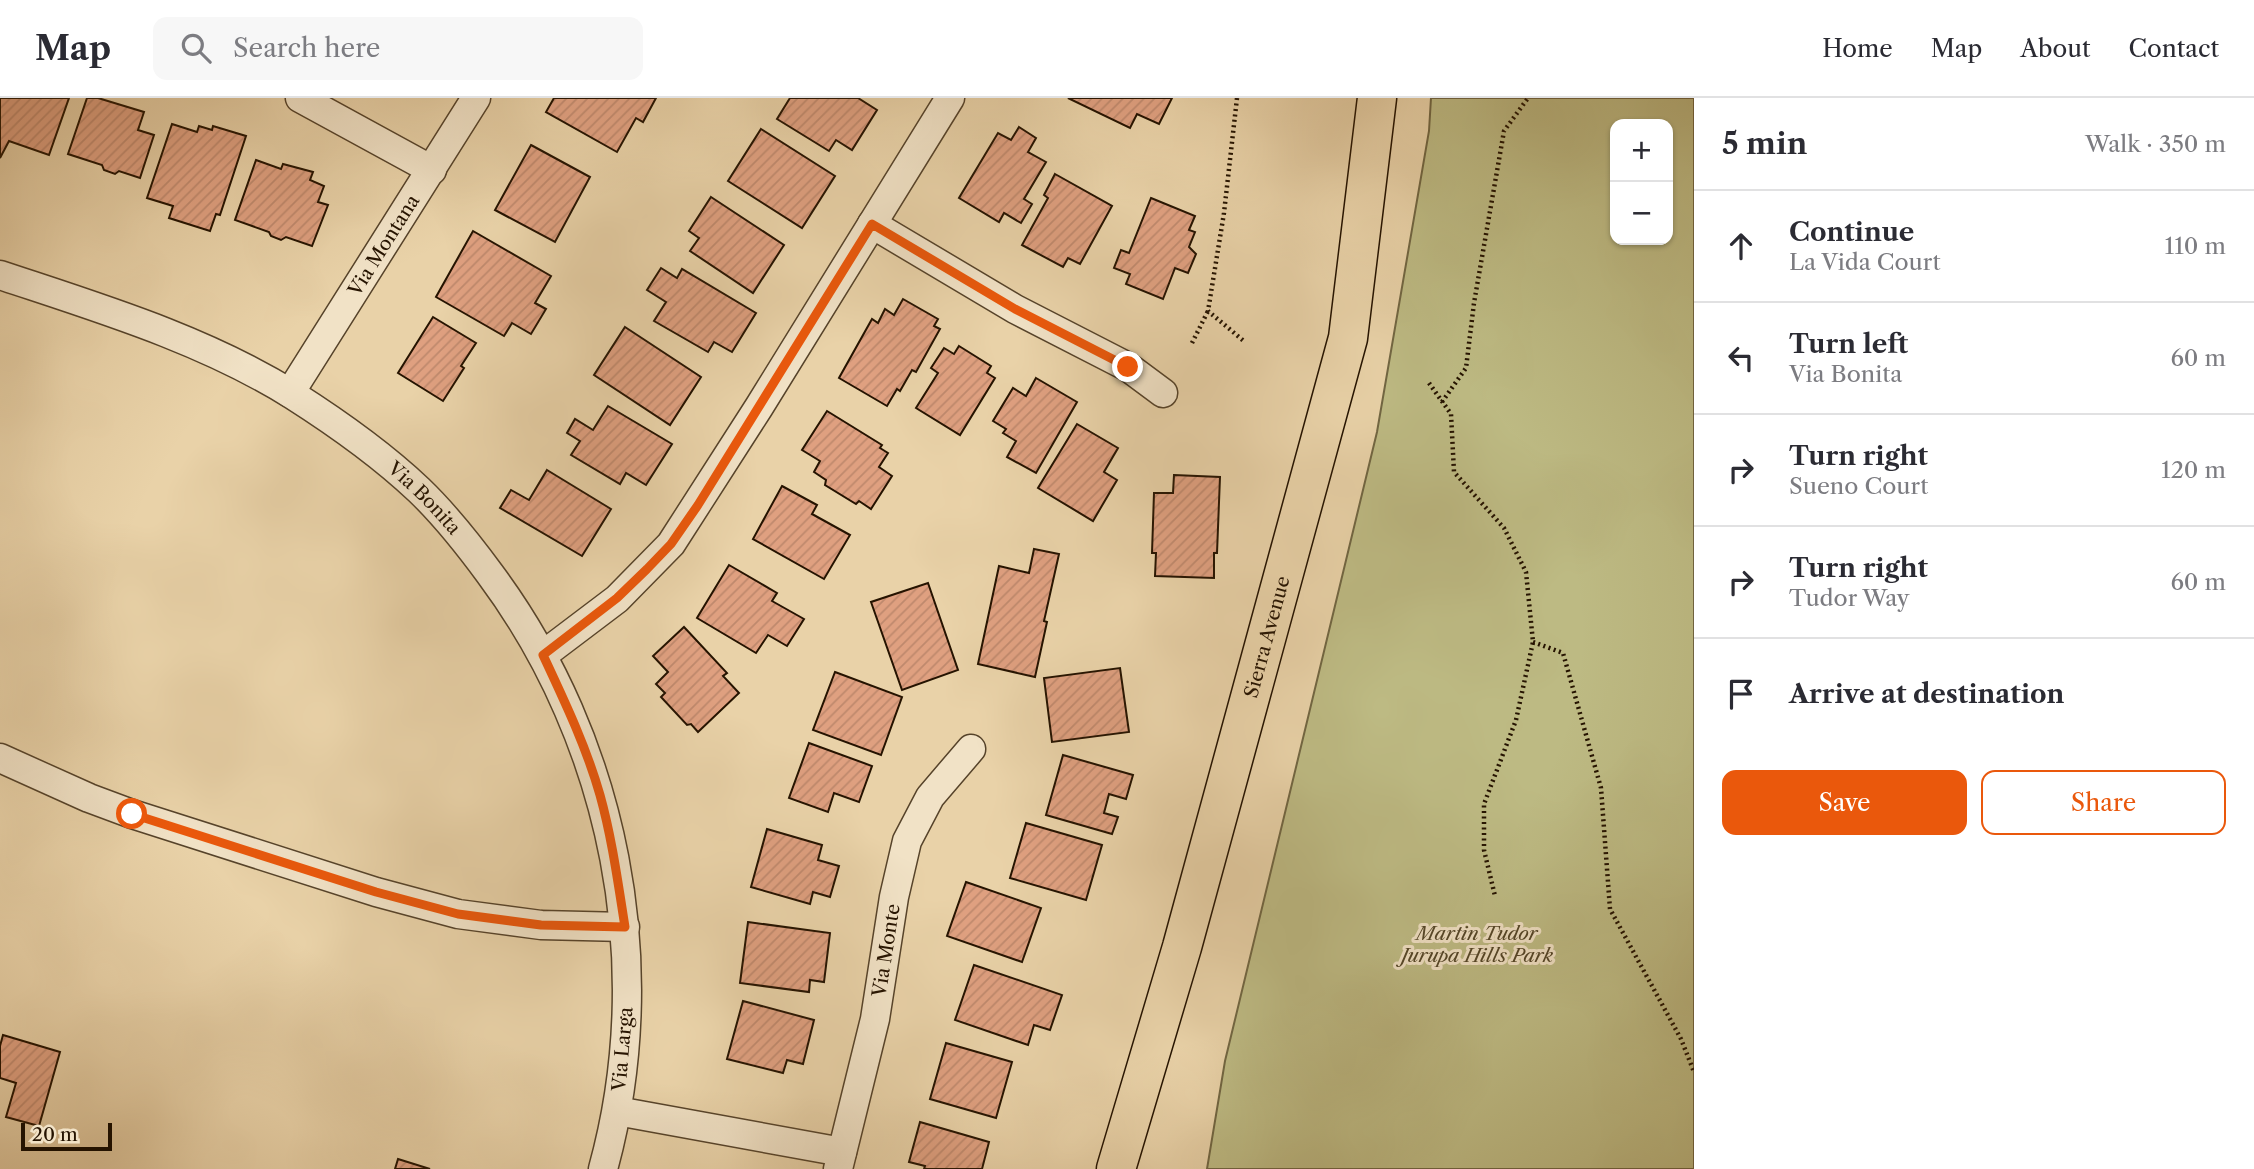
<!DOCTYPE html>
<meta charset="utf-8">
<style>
:root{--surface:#fff;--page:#f7f7f7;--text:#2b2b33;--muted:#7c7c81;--line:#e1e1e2;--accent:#ea580c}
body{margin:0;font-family:"Libre Caslon Text",serif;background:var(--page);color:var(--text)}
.controls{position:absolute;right:21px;top:21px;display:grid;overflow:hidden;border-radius:14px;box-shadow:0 2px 5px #0004}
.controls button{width:63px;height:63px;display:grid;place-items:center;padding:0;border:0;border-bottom:2px solid var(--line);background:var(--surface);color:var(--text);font:35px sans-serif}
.scale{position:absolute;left:21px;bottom:18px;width:91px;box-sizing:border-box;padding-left:7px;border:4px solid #251300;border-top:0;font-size:19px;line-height:24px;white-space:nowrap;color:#251300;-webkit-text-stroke:5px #f1e2c6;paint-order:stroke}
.stop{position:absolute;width:21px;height:21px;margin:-16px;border:5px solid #ea580c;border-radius:50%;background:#fff}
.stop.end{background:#ea580c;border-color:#fff;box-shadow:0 2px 7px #0008}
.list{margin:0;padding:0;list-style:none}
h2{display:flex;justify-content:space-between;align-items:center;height:91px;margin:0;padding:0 28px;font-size:30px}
h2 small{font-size:23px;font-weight:400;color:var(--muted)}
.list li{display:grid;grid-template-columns:46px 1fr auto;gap:21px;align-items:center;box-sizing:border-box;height:112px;padding:0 28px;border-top:2px solid var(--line)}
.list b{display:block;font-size:26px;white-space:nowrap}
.list p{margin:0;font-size:23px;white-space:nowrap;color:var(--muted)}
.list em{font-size:23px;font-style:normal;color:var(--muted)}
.actions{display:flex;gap:14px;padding:21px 28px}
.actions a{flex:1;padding:16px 0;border:2px solid var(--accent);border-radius:14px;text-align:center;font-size:24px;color:var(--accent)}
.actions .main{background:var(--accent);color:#fff}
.icon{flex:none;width:38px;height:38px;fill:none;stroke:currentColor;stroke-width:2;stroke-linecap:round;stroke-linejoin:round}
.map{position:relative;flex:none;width:1694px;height:1071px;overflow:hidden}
header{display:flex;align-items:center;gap:42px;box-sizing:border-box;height:98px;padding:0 35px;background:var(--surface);border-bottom:2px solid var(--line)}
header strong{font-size:33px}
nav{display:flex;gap:38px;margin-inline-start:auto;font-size:24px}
.search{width:490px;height:63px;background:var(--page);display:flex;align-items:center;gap:18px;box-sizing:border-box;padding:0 24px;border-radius:14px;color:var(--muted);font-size:26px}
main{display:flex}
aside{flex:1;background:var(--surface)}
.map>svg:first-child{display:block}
.green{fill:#bdba83;stroke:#716642;stroke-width:2;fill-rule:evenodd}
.building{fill:url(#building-hatch);stroke:#251300;stroke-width:2}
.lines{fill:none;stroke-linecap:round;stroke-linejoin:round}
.minor-casing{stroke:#56432a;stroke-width:31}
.primary-casing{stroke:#251300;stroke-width:41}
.path{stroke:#251300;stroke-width:4.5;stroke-dasharray:2 3.5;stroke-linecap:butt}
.minor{stroke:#f1e2c6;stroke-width:28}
.primary{stroke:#e9d2a8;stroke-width:38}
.route{stroke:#ea580c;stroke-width:9}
.labels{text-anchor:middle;stroke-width:6;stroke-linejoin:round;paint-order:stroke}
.street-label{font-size:19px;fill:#251300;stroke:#f1e2c6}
.park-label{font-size:19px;font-style:italic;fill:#534527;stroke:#f1e2c6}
</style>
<header>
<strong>Map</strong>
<div class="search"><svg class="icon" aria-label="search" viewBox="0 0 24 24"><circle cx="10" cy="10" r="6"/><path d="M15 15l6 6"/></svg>Search here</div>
<nav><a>Home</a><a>Map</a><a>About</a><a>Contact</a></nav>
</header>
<main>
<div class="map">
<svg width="1694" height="1071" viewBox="0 0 1694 1071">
<defs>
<pattern id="building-hatch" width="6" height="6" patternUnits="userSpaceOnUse" patternTransform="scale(1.75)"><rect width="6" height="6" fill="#dfa080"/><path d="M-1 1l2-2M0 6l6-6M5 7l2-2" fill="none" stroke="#bf896d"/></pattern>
</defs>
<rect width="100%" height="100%" fill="#e9d2a8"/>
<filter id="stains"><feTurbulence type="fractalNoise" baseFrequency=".00286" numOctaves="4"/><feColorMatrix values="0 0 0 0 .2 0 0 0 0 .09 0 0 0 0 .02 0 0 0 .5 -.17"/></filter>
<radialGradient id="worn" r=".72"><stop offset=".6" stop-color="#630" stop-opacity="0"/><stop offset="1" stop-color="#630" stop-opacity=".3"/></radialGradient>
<path class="green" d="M1431,0h263v1071h-487l18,-108 152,-629 52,-301zM1615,26h53v116h-53z"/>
<g class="building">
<path d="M0,0h69l-20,57 -40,-14 -9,17z"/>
<path d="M87,0h11l46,14 -6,18 16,5 -14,43 -21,-7 -4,3 -11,-4 -2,-5 -34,-11z"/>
<path d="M554,0h102l-13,24 -7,-4 -19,34 -71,-40z"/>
<path d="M790,0h68l19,12 -25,40 -16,-10 -7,11 -52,-32z"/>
<path d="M1068,0h104l-13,26 -22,-10 -7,14z"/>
<path d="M172,26l25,8 2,-6 13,4 1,-4 33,10 -26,79 -4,-1 -6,17 -41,-13 4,-12 -26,-8z"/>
<path d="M1019,29l17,11 -8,14 18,10 -22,37 8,5 -11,19 -17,-10 -5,9 -40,-24 39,-65 13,7z"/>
<path d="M761,31l74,47 -33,52 -74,-47z"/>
<path d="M531,47l59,32 -35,65 -60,-32z"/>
<path d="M256,62l25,9 2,-5 30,8 -3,8 14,6 -6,16 10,3 -16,41 -26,-9 -5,3 -10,-4 -2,-4 -34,-12z"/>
<path d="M1055,76l57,32 -32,58 -12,-6 -5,9 -41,-22 26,-47 -4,-3z"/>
<path d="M711,99l73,48 -31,48 -63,-42 9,-13 -10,-7z"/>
<path d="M1151,100l44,18 -6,14 6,2 -6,15 7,7 -8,19 -13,-5 -12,31 -37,-15 4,-10 -16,-6 7,-18 8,3z"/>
<path d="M473,133l78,45 -16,27 11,6 -15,25 -19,-11 -8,13 -68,-39z"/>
<path d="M661,170l16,10 5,-9 74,44 -24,39 -18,-10 -6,10 -54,-31 12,-19 -19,-12z"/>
<path d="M903,201l35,20 -4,7 6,3 -24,43 -4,-2 -12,21 -3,-2 -10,17 -48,-28 33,-59 6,4 7,-14 9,6z"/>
<path d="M433,219l43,26 -15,23 3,2 -21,33 -45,-28z"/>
<path d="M625,229l76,50 -31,48 -76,-50z"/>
<path d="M959,248l32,20 -4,7 8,5 -35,57 -44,-27 22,-35 -7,-5 13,-20 10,6z"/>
<path d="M1036,280l41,24 -41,71 -29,-16 9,-16 -13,-8 3,-4 -13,-8 20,-33 13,8z"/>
<path d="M608,308l64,38 -26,41 -20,-12 -6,11 -49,-29 9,-14 -13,-8 8,-14 18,11z"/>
<path d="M827,313l55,34 -2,3 8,5 -9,14 13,9 -21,33 -12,-8 -3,3 -31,-19 1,-5 -12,-8 6,-11 -18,-11z"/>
<path d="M1077,326l41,24 -14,24 13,8 -24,41 -55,-33z"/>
<path d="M547,372l64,39 -29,47 -82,-48 11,-18 18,10z"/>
<path d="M1174,377l46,2 -3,76h-3v25l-59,-2 1,-23h-4l2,-60h19z"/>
<path d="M782,388l35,19 -5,9 38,21 -26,44 -71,-40z"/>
<path d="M1034,451l25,5 -15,67 3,1 -12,55 -57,-13 21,-98 30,7z"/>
<path d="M729,467l48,28 -5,8 32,18 -17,27 -19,-11 -12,18 -59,-35z"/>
<path d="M928,485l30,87 -56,20 -31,-88z"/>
<path d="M684,529l43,46 -4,3 16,17 -41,39 -7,-8 -4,1 -26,-28 4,-4 -9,-9 12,-12 -15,-16z"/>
<path d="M1120,570l9,64 -77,10 -8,-64z"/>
<path d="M835,574l67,25 -21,58 -68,-25z"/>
<path d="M809,645l63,23 -13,36 -25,-9 -6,19 -39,-14z"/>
<path d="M1063,657l70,20 -7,24 -17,-5 -5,19 14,4 -6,17 -66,-19z"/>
<path d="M1026,725l76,22 -16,55 -76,-22z"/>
<path d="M767,731l55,16 -4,15 21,6 -9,31 -17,-5 -3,12 -59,-17z"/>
<path d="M966,784l75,26 -19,54 -75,-26z"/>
<path d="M748,824l82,11 -6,49 -14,-2 -1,12 -69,-9z"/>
<path d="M974,867l88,30 -12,35 -16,-5 -6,20 -73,-25z"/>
<path d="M743,903l71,19 -11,44 -16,-4 -4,13 -56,-14z"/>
<path d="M3,937l57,17 -21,74 -33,-9 10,-34 -16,-5v-32z"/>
<path d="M946,945l66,19 -16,56 -66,-19z"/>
<path d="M920,1024l69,20 -7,27h-58l1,-3 -16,-4z"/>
<path d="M398,1061l32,10h-35z"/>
</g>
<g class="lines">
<defs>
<g id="minor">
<path d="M300,0l132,72"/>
<path d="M872,126l143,85 113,58 35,26"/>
<path id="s1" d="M0,177c99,33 203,64 293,120 44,28 88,59 126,95 26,25 49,54 71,84 125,168 169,392 113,595"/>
<path id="s2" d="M290,295l186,-295"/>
<path d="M543,557l74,-56 54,-55 88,-137 191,-309"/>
<path d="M0,660l89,40 43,16 244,78 82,22 83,11 84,2"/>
<path d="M617,1013l225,41"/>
<path id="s3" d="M838,1071l37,-150 19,-122 13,-56 23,-44 41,-48"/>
</g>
<g id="primary">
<path id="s4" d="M1116,1071l66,-222 166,-609 29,-240"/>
</g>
</defs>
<use href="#minor" class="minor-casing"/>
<use href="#primary" class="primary-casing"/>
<g class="path">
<path d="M1237,0l-13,115 -16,98 37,31"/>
<path d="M1192,245l16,-32"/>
<path d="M1429,285l22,31 3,58 50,56 22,44 7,70 -17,78 -32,84v46l11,46"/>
<path d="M1442,304l24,-34 8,-65 30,-172 24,-33"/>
<path d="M1533,544l30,11 38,135 9,121 71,130 13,33"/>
</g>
<use href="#minor" class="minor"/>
<use href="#primary" class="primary"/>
</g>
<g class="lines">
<path class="route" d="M132,716l244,78 82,22 83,11 84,2c-7,-44 -13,-89 -25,-132 -14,-49 -36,-95 -57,-140l74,-57 30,-29 24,-25 27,-39 174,-281 143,85 113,58"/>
</g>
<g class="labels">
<g class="street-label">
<text dy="7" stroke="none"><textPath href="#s2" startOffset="175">Via Montana</textPath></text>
<text dy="7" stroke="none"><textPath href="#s1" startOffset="485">Via Bonita</textPath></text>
<text dy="7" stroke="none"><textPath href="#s4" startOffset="553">Sierra Avenue</textPath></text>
<text dy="7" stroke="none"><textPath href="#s3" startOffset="224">Via Monte</textPath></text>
<text transform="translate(622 951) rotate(-85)" y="7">Via Larga</text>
</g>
<g class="park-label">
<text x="1477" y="842">Martin Tudor<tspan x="1477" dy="22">Jurupa Hills Park</tspan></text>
</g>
</g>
<rect width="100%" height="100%" filter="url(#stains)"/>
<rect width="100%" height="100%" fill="url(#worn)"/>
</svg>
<div class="controls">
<button>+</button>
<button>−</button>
</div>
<div class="scale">20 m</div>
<div class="stop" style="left:132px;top:716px"></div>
<div class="stop end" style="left:1128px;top:269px"></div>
</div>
<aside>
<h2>5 min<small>Walk · 350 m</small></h2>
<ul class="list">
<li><svg class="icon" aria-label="ahead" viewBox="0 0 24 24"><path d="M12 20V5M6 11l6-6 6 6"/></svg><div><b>Continue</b><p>La Vida Court</p></div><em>110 m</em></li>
<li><svg class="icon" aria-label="left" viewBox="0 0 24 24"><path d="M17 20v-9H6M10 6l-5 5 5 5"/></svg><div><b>Turn left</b><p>Via Bonita</p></div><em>60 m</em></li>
<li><svg class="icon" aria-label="right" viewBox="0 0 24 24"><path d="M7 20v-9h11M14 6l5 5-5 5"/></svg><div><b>Turn right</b><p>Sueno Court</p></div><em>120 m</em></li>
<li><svg class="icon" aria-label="right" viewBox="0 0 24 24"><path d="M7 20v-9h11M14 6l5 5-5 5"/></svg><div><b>Turn right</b><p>Tudor Way</p></div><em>60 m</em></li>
<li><svg class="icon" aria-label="arrive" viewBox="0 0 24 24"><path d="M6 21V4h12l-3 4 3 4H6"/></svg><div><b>Arrive at destination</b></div></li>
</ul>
<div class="actions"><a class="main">Save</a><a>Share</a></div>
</aside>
</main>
